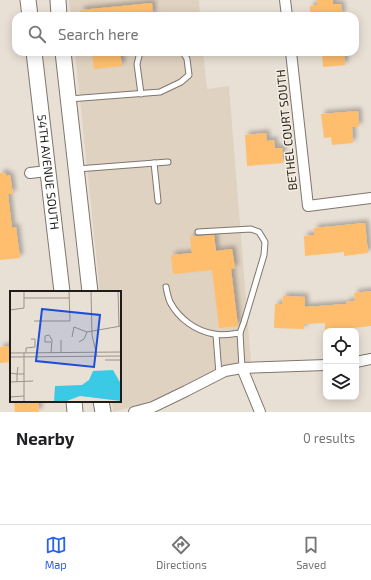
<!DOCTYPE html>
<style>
:root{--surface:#fff;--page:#f2f2f2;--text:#202124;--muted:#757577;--line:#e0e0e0;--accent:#2563eb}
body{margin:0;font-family:"Exo 2",sans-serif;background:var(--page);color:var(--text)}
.controls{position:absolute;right:12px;bottom:12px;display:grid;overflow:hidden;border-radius:8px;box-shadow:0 2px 10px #0003}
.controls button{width:36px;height:36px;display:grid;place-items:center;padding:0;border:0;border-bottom:1px solid var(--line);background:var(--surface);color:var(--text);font:20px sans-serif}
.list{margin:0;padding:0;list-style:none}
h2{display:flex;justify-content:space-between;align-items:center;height:52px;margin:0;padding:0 16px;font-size:17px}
h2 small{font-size:13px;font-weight:400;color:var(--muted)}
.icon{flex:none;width:22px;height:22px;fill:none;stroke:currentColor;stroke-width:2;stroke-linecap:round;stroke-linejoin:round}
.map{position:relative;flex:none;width:371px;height:412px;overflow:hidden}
.search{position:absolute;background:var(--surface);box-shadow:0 2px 10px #0003;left:12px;right:12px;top:12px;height:44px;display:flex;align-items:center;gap:10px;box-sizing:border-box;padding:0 14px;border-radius:12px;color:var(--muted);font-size:15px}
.sheet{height:112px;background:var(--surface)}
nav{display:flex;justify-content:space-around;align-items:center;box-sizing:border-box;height:56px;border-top:1px solid var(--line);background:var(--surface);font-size:11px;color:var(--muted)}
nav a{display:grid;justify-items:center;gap:2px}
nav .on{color:var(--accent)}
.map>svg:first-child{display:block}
.built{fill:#e0d2c1}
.building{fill:#febe6d;filter:url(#shadow)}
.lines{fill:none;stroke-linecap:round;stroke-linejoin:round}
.service-casing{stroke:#7f766d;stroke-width:7}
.minor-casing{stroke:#7f766d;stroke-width:12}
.secondary-casing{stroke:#7f766d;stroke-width:17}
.service{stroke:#fff;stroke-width:5}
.minor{stroke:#fff;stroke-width:10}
.secondary{stroke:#fff;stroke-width:15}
.labels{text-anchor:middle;stroke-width:3;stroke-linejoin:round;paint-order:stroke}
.street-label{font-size:12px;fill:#201d19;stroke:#f6ede2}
.inset-road{fill:none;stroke:#99928a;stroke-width:1}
.view{fill:#1d4ed8;fill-opacity:0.15;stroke:#1d4ed8;stroke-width:2}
.inset-edge{fill:none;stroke:#201d19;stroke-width:2}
</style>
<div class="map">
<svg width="371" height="412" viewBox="0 0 371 412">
<defs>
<filter id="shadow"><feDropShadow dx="3.5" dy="-3.5" stdDeviation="2" flood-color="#0004"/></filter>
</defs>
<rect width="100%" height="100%" fill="#e9e0d5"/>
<g class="built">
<path d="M69,0h130l1,16h-129z"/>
<path d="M75,52h128l4,37 22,-3 22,276h-5l-1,-1 -23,5 -39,21 -32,15 -38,10 -1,-11h8v-109h-20z"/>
</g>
<g class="building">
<path d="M317,0h16v4h8l1,12h-32v-10l7,-1z"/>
<path d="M152,3l1,13h-72l-1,-6z"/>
<path d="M92,52h28l2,14 -28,3z"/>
<path d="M322,52h22l1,13 -22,2z"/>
<path d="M358,111l1,16h-7l1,16 -21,2 -1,-8 -7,1 -3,-24z"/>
<path d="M266,133l1,8 7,-1 1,8h7l1,15 -36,3 -2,-31z"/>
<path d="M0,173h6v3l4,-1 3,19h-5l4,34 4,-1 4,31 -20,2z"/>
<path d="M365,223l3,30 -24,3v-4l-39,4 -1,-20 10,-1v-7z"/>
<path d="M214,235l2,16 16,-2 3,19 -4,1 7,57 -19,2 -7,-58 -39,4 -2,-19 21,-2 -2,-16z"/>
<path d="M371,291v35l-46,5v-8l-21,1v5l-30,-1 1,-24h7l1,-8 22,1v10l41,-3v-2l9,-1 -1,-8z"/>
<path d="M11,346v16l-11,1v-16z"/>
<path d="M14,401h24l1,11h-24z"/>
</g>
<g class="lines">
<defs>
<g id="service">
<path d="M140,52l-3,12 4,30"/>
<path d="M69,99l91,-7 21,-10 8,-7 -2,-16 -4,-7"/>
<path d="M154,163l4,38"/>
<path d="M77,169l91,-7"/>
<path d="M198,232l53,-3 8,3 6,10 -1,13 -20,67 -4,11"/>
<path d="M166,287c1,5 2,10 4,15 9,17 26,29 44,32 8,2 18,0 26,-1l2,35"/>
<path d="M216,335l3,39"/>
</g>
<g id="minor">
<path d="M285,0l2,16"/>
<path d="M291,52l17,154 63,-8"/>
<path d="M30,173l17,-2"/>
<path d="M356,362l15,-3"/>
<path d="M242,368l18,44"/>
<path d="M134,412l19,-5 33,-16 39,-20 17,-3 84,-3"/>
</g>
<g id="secondary">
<path d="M28,0l2,16"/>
<path d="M58,0l1,16"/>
<path id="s1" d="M34,52l28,240"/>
<path d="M63,52l27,240"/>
<path d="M74,401l1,11"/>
<path d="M101,401l2,11"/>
</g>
</defs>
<use href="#service" class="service-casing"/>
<use href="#minor" class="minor-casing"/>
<use href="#secondary" class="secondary-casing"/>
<use href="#service" class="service"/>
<use href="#minor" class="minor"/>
<use href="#secondary" class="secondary"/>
</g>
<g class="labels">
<g class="street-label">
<text transform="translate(287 130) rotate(-96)" y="4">BETHEL COURT SOUTH</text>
<text dy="4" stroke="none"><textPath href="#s1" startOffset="121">54TH AVENUE SOUTH</textPath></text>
</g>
</g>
<g transform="translate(10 291)">
<rect width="111" height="111" fill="#e9e0d5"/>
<path d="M103,79l8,14v17l-41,-5 -16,6h-10l1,-16 27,-1 7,-5 4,-9z" fill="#3bcae6"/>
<path class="inset-road" d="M81,0l1,44 5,21M108,0l1,35M14,7h45M0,19l14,-2v-17M24,30h36l-1,-30M62,46l2,-10 13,5M69,51l5,-3 3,-7 34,-6M0,62l111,-1M16,62v-5l9,-1v-8h-4M41,62l1,-13 -3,-5 -4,1v6h6M51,62v-13M0,66l111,-1M95,69h16M8,76l-1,7h7M0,82l7,1v8M0,91l23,-1M0,106l14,-1M14,111v-49"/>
<path class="view" d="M32,18l58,6 -6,52 -58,-6z"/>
<rect width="111" height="111" class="inset-edge"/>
</g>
</svg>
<div class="controls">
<button><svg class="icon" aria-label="locate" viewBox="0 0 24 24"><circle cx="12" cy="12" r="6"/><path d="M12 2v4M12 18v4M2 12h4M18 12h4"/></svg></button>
<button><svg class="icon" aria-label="layers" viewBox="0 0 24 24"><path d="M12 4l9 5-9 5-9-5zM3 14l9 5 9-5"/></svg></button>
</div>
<div class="search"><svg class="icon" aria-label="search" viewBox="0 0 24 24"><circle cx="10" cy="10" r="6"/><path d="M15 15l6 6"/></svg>Search here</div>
</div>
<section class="sheet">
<h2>Nearby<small>0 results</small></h2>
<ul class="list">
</ul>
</section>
<nav>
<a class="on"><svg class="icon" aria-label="map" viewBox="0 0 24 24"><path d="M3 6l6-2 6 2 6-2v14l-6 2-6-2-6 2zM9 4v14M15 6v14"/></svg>Map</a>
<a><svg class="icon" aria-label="directions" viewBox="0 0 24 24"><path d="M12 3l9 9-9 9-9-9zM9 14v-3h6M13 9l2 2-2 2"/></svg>Directions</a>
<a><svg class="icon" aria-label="saved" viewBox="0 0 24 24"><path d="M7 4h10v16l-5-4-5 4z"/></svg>Saved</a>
</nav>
